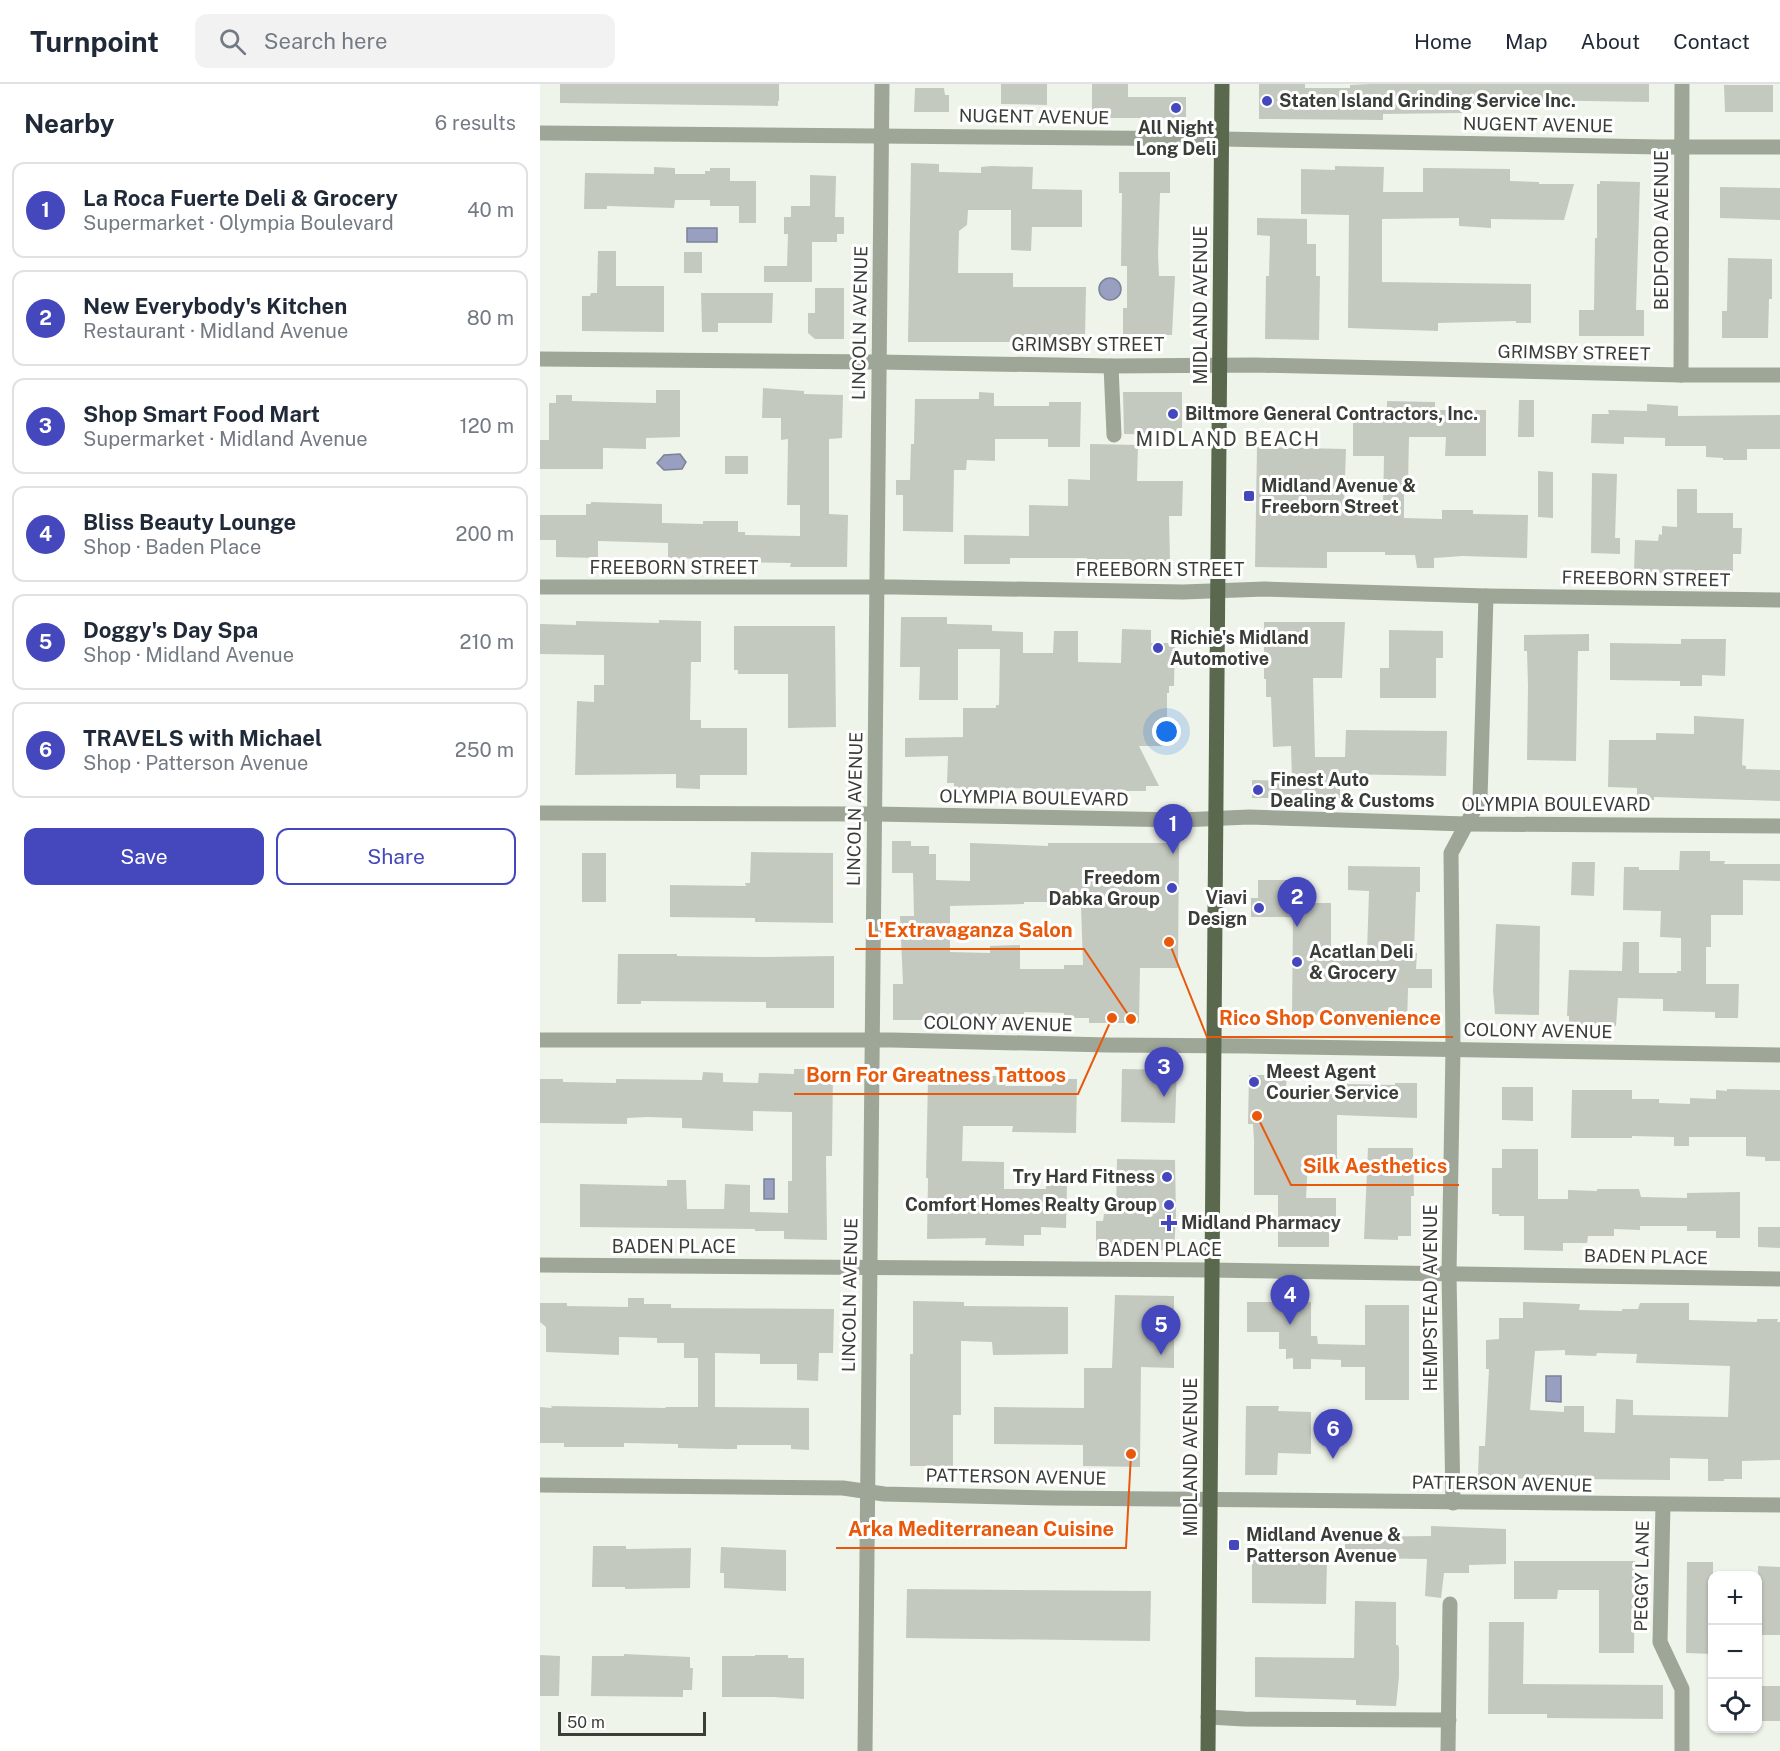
<!DOCTYPE html>
<meta charset="utf-8">
<style>
:root{--surface:#fff;--page:#f2f2f3;--text:#1f2937;--muted:#747a83;--line:#e0e1e3;--accent:#4548bd}
body{margin:0;font-family:"Public Sans",sans-serif;background:var(--page);color:var(--text)}
.controls{position:absolute;right:18px;bottom:18px;display:grid;overflow:hidden;border-radius:12px;box-shadow:0 2px 4px #0004}
.controls button{width:54px;height:54px;display:grid;place-items:center;padding:0;border:0;border-bottom:2px solid var(--line);background:var(--surface);color:var(--text);font:30px sans-serif}
.scale{position:absolute;left:18px;bottom:15px;width:148px;box-sizing:border-box;padding-left:6px;border:3px solid #3b3d39;border-top:0;font-size:16px;line-height:21px;white-space:nowrap;color:#3b3d39;-webkit-text-stroke:4px #fff;paint-order:stroke}
.you{position:absolute;left:627px;top:648px;width:21px;height:21px;margin:-15px;border:4px solid #fff;border-radius:50%;background:#1a73e8;box-shadow:0 0 0 9px #1a73e833}
.badge{display:grid;place-items:center;width:39px;height:39px;border-radius:50%;background:var(--accent);color:#fff;font-size:20px;font-weight:700}
.pin{position:absolute;translate:-50% -50px;filter:drop-shadow(0 2px 3px #0008)}
.pin::after{content:'';position:absolute;top:32px;width:21px;height:18px;background:inherit;clip-path:polygon(0 0,100% 0,50% 100%)}
.list{margin:0;padding:0;list-style:none}
h2{display:flex;justify-content:space-between;align-items:center;height:78px;margin:0;padding:0 24px;font-size:26px}
h2 small{font-size:20px;font-weight:400;color:var(--muted)}
.list li{display:grid;grid-template-columns:39px 1fr auto;gap:18px;align-items:center;box-sizing:border-box;height:96px;margin:0 12px 12px;padding:0 12px;border:2px solid var(--line);border-radius:12px}
.list b{display:block;font-size:22px;white-space:nowrap}
.list p{margin:0;font-size:20px;white-space:nowrap;color:var(--muted)}
.list em{font-size:20px;font-style:normal;color:var(--muted)}
.actions{display:flex;gap:12px;padding:18px 24px}
.actions a{flex:1;padding:14px 0;border:2px solid var(--accent);border-radius:12px;text-align:center;font-size:21px;color:var(--accent)}
.actions .main{background:var(--accent);color:#fff}
.icon{flex:none;width:33px;height:33px;fill:none;stroke:currentColor;stroke-width:2;stroke-linecap:round;stroke-linejoin:round}
.map{position:relative;flex:none;width:1240px;height:1667px;overflow:hidden}
header{display:flex;align-items:center;gap:36px;box-sizing:border-box;height:84px;padding:0 30px;background:var(--surface);border-bottom:2px solid var(--line)}
header strong{font-size:28px}
nav{display:flex;gap:33px;margin-inline-start:auto;font-size:21px}
.search{width:420px;height:54px;background:var(--page);display:flex;align-items:center;gap:15px;box-sizing:border-box;padding:0 21px;border-radius:12px;color:var(--muted);font-size:22px}
main{display:flex}
aside{flex:1;background:var(--surface)}
.map>svg:first-child{display:block}
.water{fill:#989fc1;stroke:#7c8298;stroke-width:1.5}
.building{fill:#c4c9bf;fill-rule:evenodd}
.lines{fill:none;stroke-linecap:round;stroke-linejoin:round}
.minor{stroke:#9ea698;stroke-width:15}
.major{stroke:#5a684e;stroke-width:15}
.poi-dot{fill:#4548bd;stroke:#fff;stroke-width:2}
.labels{text-anchor:middle;stroke-width:6;stroke-linejoin:round;paint-order:stroke}
.poi-label{font-size:18px;font-weight:bold;fill:#3b3d39;stroke:#fff;text-anchor:start}
.street-label{font-size:18px;fill:#3b3d39;stroke:#fff}
.neighbourhood-label{font-size:20px;letter-spacing:1.5px;fill:#3d4139;stroke:#fff}
.leader{fill:none;stroke:#e8590c;stroke-width:2}
.callout-dot{fill:#e8590c;stroke:#fff;stroke-width:2}
.callout-label{font-size:20px;text-anchor:middle;font-weight:bold;fill:#e8590c;stroke:#fff;stroke-width:6;stroke-linejoin:round;paint-order:stroke}
</style>
<header>
<strong>Turnpoint</strong>
<div class="search"><svg class="icon" aria-label="search" viewBox="0 0 24 24"><circle cx="10" cy="10" r="6"/><path d="M15 15l6 6"/></svg>Search here</div>
<nav><a>Home</a><a>Map</a><a>About</a><a>Contact</a></nav>
</header>
<main>
<aside>
<h2>Nearby<small>6 results</small></h2>
<ul class="list">
<li><span class="badge">1</span><div><b>La Roca Fuerte Deli &amp; Grocery</b><p>Supermarket · Olympia Boulevard</p></div><em>40 m</em></li>
<li><span class="badge">2</span><div><b>New Everybody's Kitchen</b><p>Restaurant · Midland Avenue</p></div><em>80 m</em></li>
<li><span class="badge">3</span><div><b>Shop Smart Food Mart</b><p>Supermarket · Midland Avenue</p></div><em>120 m</em></li>
<li><span class="badge">4</span><div><b>Bliss Beauty Lounge</b><p>Shop · Baden Place</p></div><em>200 m</em></li>
<li><span class="badge">5</span><div><b>Doggy's Day Spa</b><p>Shop · Midland Avenue</p></div><em>210 m</em></li>
<li><span class="badge">6</span><div><b>TRAVELS with Michael</b><p>Shop · Patterson Avenue</p></div><em>250 m</em></li>
</ul>
<div class="actions"><a class="main">Save</a><a>Share</a></div>
</aside>
<div class="map">
<svg width="1240" height="1667" viewBox="0 0 1240 1667">
<rect width="100%" height="100%" fill="#eff4ea"/>
<g class="water">
<rect x="147" y="144" width="30" height="14"/>
<circle cx="570" cy="205" r="11"/>
<path d="M140,370l6,8 -4,7 -18,1 -7,-7 7,-8z"/>
<rect x="224" y="1095" width="10" height="20"/>
<path d="M1006,1292h15v26l-15,-1z"/>
</g>
<g class="building">
<path d="M20,0h219v17h-1v5l-218,-3z"/>
<path d="M461,0h46v21l-46,-1z"/>
<path d="M552,0h36v13h58v21h-94z"/>
<path d="M719,0h46v4h45v-3l20,-1h279v18l-127,-2 -1,5 -59,-2v10l-79,1v6l-124,-1z"/>
<path d="M1184,1h49v27h-48z"/>
<path d="M375,4h29l1,7h4v17h-35z"/>
<path d="M371,79l28,1v8l42,1v-6l10,-1 42,1 -1,22 50,1v37h-50l-1,24 -20,-1v-40h-43l-1,15 -8,6 -1,42h55v14h73l-1,51h-55v4h-122z"/>
<path d="M795,82l49,1 -1,25h40v-24h7l80,1v12l29,1v2h35l-10,36 -73,-1v9l-32,-2v-8l-77,1v63l149,2v39h-15v-2l-78,2v8l-90,-3 1,-113 -48,-1v-45l34,1z"/>
<path d="M114,83l21,1v6h30v-3h5v-3h20v13h26v42h-17v-17h-29v-6h-35l-1,8 -67,-2v3h-23l1,-36 69,1z"/>
<path d="M579,88h51v21h-10l-2,61 1,22h16l-3,59 -49,-1v-26h4v-42h-6l1,-73h-3z"/>
<path d="M270,91l26,1 -1,41h9v17h-7v8h-25v40h-48v-16h23l1,-32h-4v-17h7v-11h19z"/>
<path d="M1060,97l40,1 -4,128h8v26h-65v-26h15l1,-72h2v-54h3z"/>
<path d="M1180,103l60,1v32l-60,-2z"/>
<path d="M717,134l50,1v25h9v32h4l-1,64 -54,-1 1,-63h3l1,-40 -13,-1z"/>
<path d="M58,167h18v35h48v46l-82,-1v-35h8l1,-3h6z"/>
<rect x="144" y="168" width="18" height="21"/>
<path d="M1188,174l44,1v40h-3l-1,39h-46v-27h5z"/>
<path d="M275,204h29v51h-29l-7,-6v-20h7z"/>
<path d="M161,209h72l-1,30h-54v9h-16z"/>
<path d="M223,304l41,3v3l39,1 -1,43 -13,1v75l19,1 -1,52h-57l1,-4 -48,-1v3l-41,-2 1,-4 -35,-1v-15l-70,-2v17l-42,-1v-17h-16v-25h46v-11h5v-2l71,2v19l41,1v-3h35v11h7v3l55,1v-31h-13l1,-66 -7,1v-22h-19z"/>
<path d="M116,306h24v47l-34,1v11l-43,-1v21h-63v-29h9v-37h7v-8h16v6l84,2z"/>
<path d="M439,308l15,1v13h55v-4h32l-1,45h-32v-8h-53v22l-28,-1 -1,10h-12l-1,62 -50,-1v-36h-7v-15h14l1,-36h3l1,-45h64z"/>
<path d="M583,308h59v43l-58,-1z"/>
<path d="M979,316h15v37h-16z"/>
<path d="M847,317l48,1v8h51v46h-41l1,-19h-37l-1,46h-4v35l38,1v-9h31v4l55,1 -1,43 -64,-2 -29,2v10h-17l-2,-13h-30v-3h-58v16l-72,-1 2,-120 89,2 -2,58 39,1 1,-52h-31v-48h34z"/>
<path d="M1107,320l31,2v10l102,-1v34h-33v11h-24v-2l-17,-1v-11h-41v-8l-41,-1v7l-33,-1 1,-29h17l-1,-4 39,1z"/>
<path d="M550,360l48,1 -1,36h46l-1,35h-13l1,45h-83v-3h-77v6h-46v-29l65,1v-31l39,1v-27l22,1z"/>
<rect x="185" y="372" width="23" height="18"/>
<path d="M998,387l15,1v46l-15,-1z"/>
<path d="M1052,389l25,1 -2,64h5v16l-29,-1z"/>
<path d="M1137,405h20v24h36v15h9l-1,26h-8v21l-99,-3 1,-32 23,1 1,-7 3,1v-9l15,1z"/>
<path d="M361,533h46v7l45,1v6l31,1v21h30l1,-22h24v31l43,1 1,-34 29,1v13h24l-1,43h-5v7h-2v53h-28l20,40h-13v5h-23l-118,-3v4l-51,-2v-7h-7l1,-27 -43,1v-19l58,-1v-29h33v-3h3l1,-56h-42v51h-39l1,-33h-20z"/>
<path d="M119,536l42,1v41h-10l-1,58h11v8h46v47h-47v14l-24,-1v-14l-101,1 2,-74 17,1v-17h10v-30l-64,-1v-30l36,1v-4l83,2z"/>
<path d="M724,538h81l-3,56h-29l2,79h30l1,-27 101,1 -1,45 -106,-2v24h-88v-18l40,1 -1,-35 -18,1 -2,-50h-5v-18h-2z"/>
<path d="M194,542h101l1,101 -48,1v-54h-50v-4h-4z"/>
<path d="M849,546l54,1v27h-7v40h-56v-30h9z"/>
<path d="M1049,550v17h-11l-2,110 -49,-1 1,-74 -1,-35h-3v-16z"/>
<path d="M1141,555h45l-1,37 -23,-1v11h-22v-5l-70,-1v-37l71,1z"/>
<path d="M1154,632l50,3 -2,46 4,1v3l34,1v31l-126,-4v3h-17v-12l-29,-1 1,-47h47v-7l38,1z"/>
<path d="M352,757h19v5h18v8h7v26l34,1v-38l78,3v-3h131l-1,125h-38l-1,55h-50v-5h-25v-5l-40,-1v2h-24v6h-107v-36h10l-3,-68h14l-1,-43h-21zM484,818h43v3l14,1 2,59h-19v4h-44v-24l-30,1v7l-40,-1v-46l74,-2z"/>
<path d="M1140,767h30v10h15l-1,3h56v17l-37,-1v35h-32v32h-5v37h33l-1,34h-23v-6l-52,-1v-12l-45,-1 -2,28h-47v-10h-2l2,-46 53,1 1,-29h16v31h38v-2h4v-33l-21,-1 1,-26 -38,-1 1,-43h15v3h40z"/>
<path d="M211,768l82,1v70l-78,-1v-4l-85,-1v-32l76,1 -1,-3h5z"/>
<rect x="42" y="769" width="24" height="49"/>
<path d="M1032,778h23l-1,34 -23,-1z"/>
<path d="M808,782l72,1v25h-4l-2,61h3l-1,16h16v19h-24l-1,39 -66,-1v-11h-49l1,-98h-42v-19h7v-18h37l1,23h35v49h36l2,-61 -21,-1z"/>
<path d="M956,840l44,2 -1,89 -44,-1 -2,-24z"/>
<path d="M78,870h59v2l88,1 69,-1v52h-68v-6l-125,-1v3h-24z"/>
<path d="M254,985h39l-1,87h-6l1,84 -43,-1v-8h-29v-2l-175,-2v-43l87,2v-6h19l1,29h37l1,-25 25,1v27l38,1v-32h4v-69l-39,-1v20l-71,-3v-10l-35,-1 -20,1v6l-87,-1v-44h23v3l53,1v-4l86,1 1,-8 20,1v9l35,1 1,-10 35,1z"/>
<path d="M582,985l55,1 -2,53 -54,-1z"/>
<path d="M709,991h38l-1,12 61,1v-4l48,1v-2h22v35l-80,-3v45l-29,-1 -2,39h30v26h-7v23h-51v-52h-24v-54l-1,-17h-5z"/>
<path d="M450,992h15v10h47v-7h25l-1,54 -64,-1 1,-6h-50l-1,35 42,1v27h42v-6h21l-1,45 -25,-1v8h-17v11l-39,-1 1,-7 -59,1 1,-61h-2l2,-101 62,2z"/>
<path d="M962,1003h31v34l-31,-1z"/>
<path d="M1187,1005l53,1v71h-15v-4l-19,-1v-19h-57v9h-15v-9l-42,-1v2h-61l1,-48h60v9h27v4l31,1v-6l26,1v-9l11,1z"/>
<path d="M828,1064h45l1,48h-3v40h-13v4l-34,-1z"/>
<path d="M962,1065h36v50h30v-9l29,1v-2h42l2,8 46,1v-5l53,-1v46h-24v-7h-29v-5h-47v4l-26,-1v7h-26l-1,7h-24v8l-39,-1v-34h-25v-2h-7v-46h10z"/>
<path d="M577,1075l58,1 1,55 -2,35h-78v-29h7l1,-7h12z"/>
<path d="M1218,1143h22v21l-22,-1z"/>
<path d="M575,1211l59,1v72l-33,-1 -1,100 -57,-1v-21l-89,-1v-37l90,1v-40h28z"/>
<path d="M88,1214h16v6h27v4l163,1 -1,44h-14l-1,28 -21,-1v-16h-37v-10l-45,-1v54l94,1v42l-18,-1v-4h-54v4h-10l-49,-1v-4l-54,-1v4h-60v-4h-24v-36l12,1 -1,-2 114,2 1,-1h32v-49h-14v-15h-27v-5l-38,-1v18l-73,-3v-25l-6,-5v-19h27v3l61,1z"/>
<path d="M373,1217l51,1v4l104,1v47l-75,1 -1,-13 -31,-1v74h-8v51h-43v-112h3z"/>
<path d="M707,1218h64v34h6l1,8 47,1v-40h44v95h-44v-33h-24v-7l-30,-1v10h-18v-11l-7,1v-10h-7v-17h-32z"/>
<path d="M983,1218l57,2 -1,6 43,1v-2h16l2,-6h49v17l68,2v-3h21l-1,3h3v138l-38,1v18h-18v2h-16v-22l-38,-1v22l-192,-2 1,-32h6l4,-77h-3v-29l13,-1v-21h24zM1025,1266v5l31,1 1,-3 40,1 -1,9 94,3 -2,51 -95,-2v-15l-17,-1 -1,34 -31,-1v-26h-20v6l-34,-2 5,-59z"/>
<path d="M706,1322h33l-1,5 33,1v42l-33,-1 -1,22h-32z"/>
<path d="M891,1442l75,3v35l-37,1v8h-25l-3,25 -16,-2 2,-37 -82,-1v-21l86,-1z"/>
<path d="M53,1462h33v3l65,-1 -1,40 -65,1v-2h-33z"/>
<path d="M181,1463l65,3v41l-62,-3v-15h-4z"/>
<path d="M712,1476l75,1 -1,43 -74,-1z"/>
<path d="M974,1477h121l-1,92h-35v-63h-41l-1,9h-43z"/>
<path d="M1147,1478h26v92l-27,-1z"/>
<path d="M1218,1482l22,1v68h-22z"/>
<path d="M367,1505l244,2 -1,50 -244,-3z"/>
<path d="M815,1517l41,1v43h2l1,3v29l-3,29 -40,-1v-5l-101,-3v-40l99,1z"/>
<path d="M949,1538h35l-1,62 140,1v34l-116,-1v-4h-59z"/>
<path d="M84,1570l66,3v11h3l-1,22h-9v7l-92,-1 1,-40h32z"/>
<path d="M0,1571l20,1 -1,40h-19z"/>
<path d="M215,1571h33v3h16v41l-31,-2h-51v-41h33z"/>
<rect x="1218" y="1602" width="22" height="35"/>
</g>
<g class="lines">
<g class="minor">
<path d="M0,49l682,6 438,8h120"/>
<path d="M0,275l338,3 233,4 144,-1 426,10h99"/>
<path d="M571,282l3,69"/>
<path d="M1141,291l1,-291"/>
<path d="M0,503h355l288,5 82,-3 221,7 294,4"/>
<path d="M0,729l335,1 306,6 68,-3 217,7 314,2"/>
<path d="M0,956h352l216,5 139,1 533,9"/>
<path d="M0,1181l671,5 569,9"/>
<path d="M0,1401l303,3 41,6 168,4 728,7"/>
<path d="M913,1419l-4,-229 4,-225 -2,-196 29,-54 6,-203"/>
<path d="M1123,1421l-3,137 22,47v62"/>
<path d="M668,1633l36,2 205,1"/>
<path d="M325,1667l17,-1667"/>
<path d="M908,1667l2,-147"/>
</g>
<path class="major" d="M668,1667l14,-1667"/>
</g>
<g class="poi-dot">
<circle cx="727" cy="17" r="6"/>
<circle cx="636" cy="24" r="6"/>
<circle cx="633" cy="330" r="6"/>
<rect x="703" y="406" width="12" height="12" rx="3"/>
<circle cx="618" cy="564" r="6"/>
<circle cx="718" cy="706" r="6"/>
<circle cx="632" cy="804" r="6"/>
<circle cx="719" cy="824" r="6"/>
<circle cx="757" cy="878" r="6"/>
<circle cx="714" cy="998" r="6"/>
<circle cx="627" cy="1093" r="6"/>
<circle cx="629" cy="1121" r="6"/>
<path d="M626 1130h6v6h6v6h-6v6h-6v-6h-6v-6h6z"/>
<rect x="688" y="1455" width="12" height="12" rx="3"/>
</g>
<g class="labels">
<g class="poi-label">
<text x="739" y="23">Staten Island Grinding Service Inc.</text>
<text x="636" y="50" text-anchor="middle">All Night<tspan x="636" dy="21">Long Deli</tspan></text>
<text x="645" y="336">Biltmore General Contractors, Inc.</text>
<text x="721" y="408">Midland Avenue &amp;<tspan x="721" dy="21">Freeborn Street</tspan></text>
<text x="630" y="560">Richie's Midland<tspan x="630" dy="21">Automotive</tspan></text>
<text x="730" y="702">Finest Auto<tspan x="730" dy="21">Dealing &amp; Customs</tspan></text>
<text x="620" y="800" text-anchor="end">Freedom<tspan x="620" dy="21">Dabka Group</tspan></text>
<text x="707" y="820" text-anchor="end">Viavi<tspan x="707" dy="21">Design</tspan></text>
<text x="769" y="874">Acatlan Deli<tspan x="769" dy="21">&amp; Grocery</tspan></text>
<text x="726" y="994">Meest Agent<tspan x="726" dy="21">Courier Service</tspan></text>
<text x="615" y="1099" text-anchor="end">Try Hard Fitness</text>
<text x="617" y="1127" text-anchor="end">Comfort Homes Realty Group</text>
<text x="641" y="1145">Midland Pharmacy</text>
<text x="706" y="1457">Midland Avenue &amp;<tspan x="706" dy="21">Patterson Avenue</tspan></text>
</g>
<g class="street-label">
<text transform="translate(494 33) rotate(1)" y="6">NUGENT AVENUE</text>
<text transform="translate(998 41) rotate(1)" y="6">NUGENT AVENUE</text>
<text transform="translate(1122 146) rotate(-90)" y="6">BEDFORD AVENUE</text>
<text transform="translate(661 221) rotate(-90)" y="6">MIDLAND AVENUE</text>
<text transform="translate(320 239) rotate(-89)" y="6">LINCOLN AVENUE</text>
<text x="548" y="267">GRIMSBY STREET</text>
<text transform="translate(1034 269) rotate(1)" y="6">GRIMSBY STREET</text>
<text x="134" y="490">FREEBORN STREET</text>
<text x="620" y="492">FREEBORN STREET</text>
<text transform="translate(1106 495) rotate(1)" y="6">FREEBORN STREET</text>
<text transform="translate(494 714) rotate(1)" y="6">OLYMPIA BOULEVARD</text>
<text x="1016" y="727">OLYMPIA BOULEVARD</text>
<text transform="translate(315 725) rotate(-89)" y="6">LINCOLN AVENUE</text>
<text transform="translate(458 940) rotate(1)" y="6">COLONY AVENUE</text>
<text transform="translate(998 947) rotate(1)" y="6">COLONY AVENUE</text>
<text x="134" y="1169">BADEN PLACE</text>
<text x="620" y="1172">BADEN PLACE</text>
<text transform="translate(1106 1173) rotate(1)" y="6">BADEN PLACE</text>
<text transform="translate(310 1211) rotate(-89)" y="6">LINCOLN AVENUE</text>
<text transform="translate(891 1214) rotate(-90)" y="6">HEMPSTEAD AVENUE</text>
<text transform="translate(651 1373) rotate(-90)" y="6">MIDLAND AVENUE</text>
<text transform="translate(476 1393) rotate(1)" y="6">PATTERSON AVENUE</text>
<text transform="translate(962 1400) rotate(1)" y="6">PATTERSON AVENUE</text>
<text transform="translate(1102 1492) rotate(-89)" y="6">PEGGY LANE</text>
</g>
<g class="neighbourhood-label">
<text x="688" y="362">MIDLAND BEACH</text>
</g>
</g>
<path class="leader" d="M591 935L544 865H315M629 858L667 953H913M572 934L538 1010H254M717 1032L751 1101H919M591 1370L586 1464H296"/>
<g class="callout-dot">
<circle cx="591" cy="935" r="6"/>
<circle cx="629" cy="858" r="6"/>
<circle cx="572" cy="934" r="6"/>
<circle cx="717" cy="1032" r="6"/>
<circle cx="591" cy="1370" r="6"/>
</g>
<g class="callout-label">
<text x="430" y="853">L'Extravaganza Salon</text>
<text x="790" y="941">Rico Shop Convenience</text>
<text x="396" y="998">Born For Greatness Tattoos</text>
<text x="835" y="1089">Silk Aesthetics</text>
<text x="441" y="1452">Arka Mediterranean Cuisine</text>
</g>
</svg>
<div class="controls">
<button>+</button>
<button>−</button>
<button><svg class="icon" aria-label="locate" viewBox="0 0 24 24"><circle cx="12" cy="12" r="6"/><path d="M12 2v4M12 18v4M2 12h4M18 12h4"/></svg></button>
</div>
<div class="scale">50 m</div>
<div class="you"></div>
<div class="pin badge" style="left:633px;top:770px">1</div>
<div class="pin badge" style="left:757px;top:843px">2</div>
<div class="pin badge" style="left:624px;top:1013px">3</div>
<div class="pin badge" style="left:750px;top:1241px">4</div>
<div class="pin badge" style="left:621px;top:1271px">5</div>
<div class="pin badge" style="left:793px;top:1375px">6</div>
</div>
</main>
